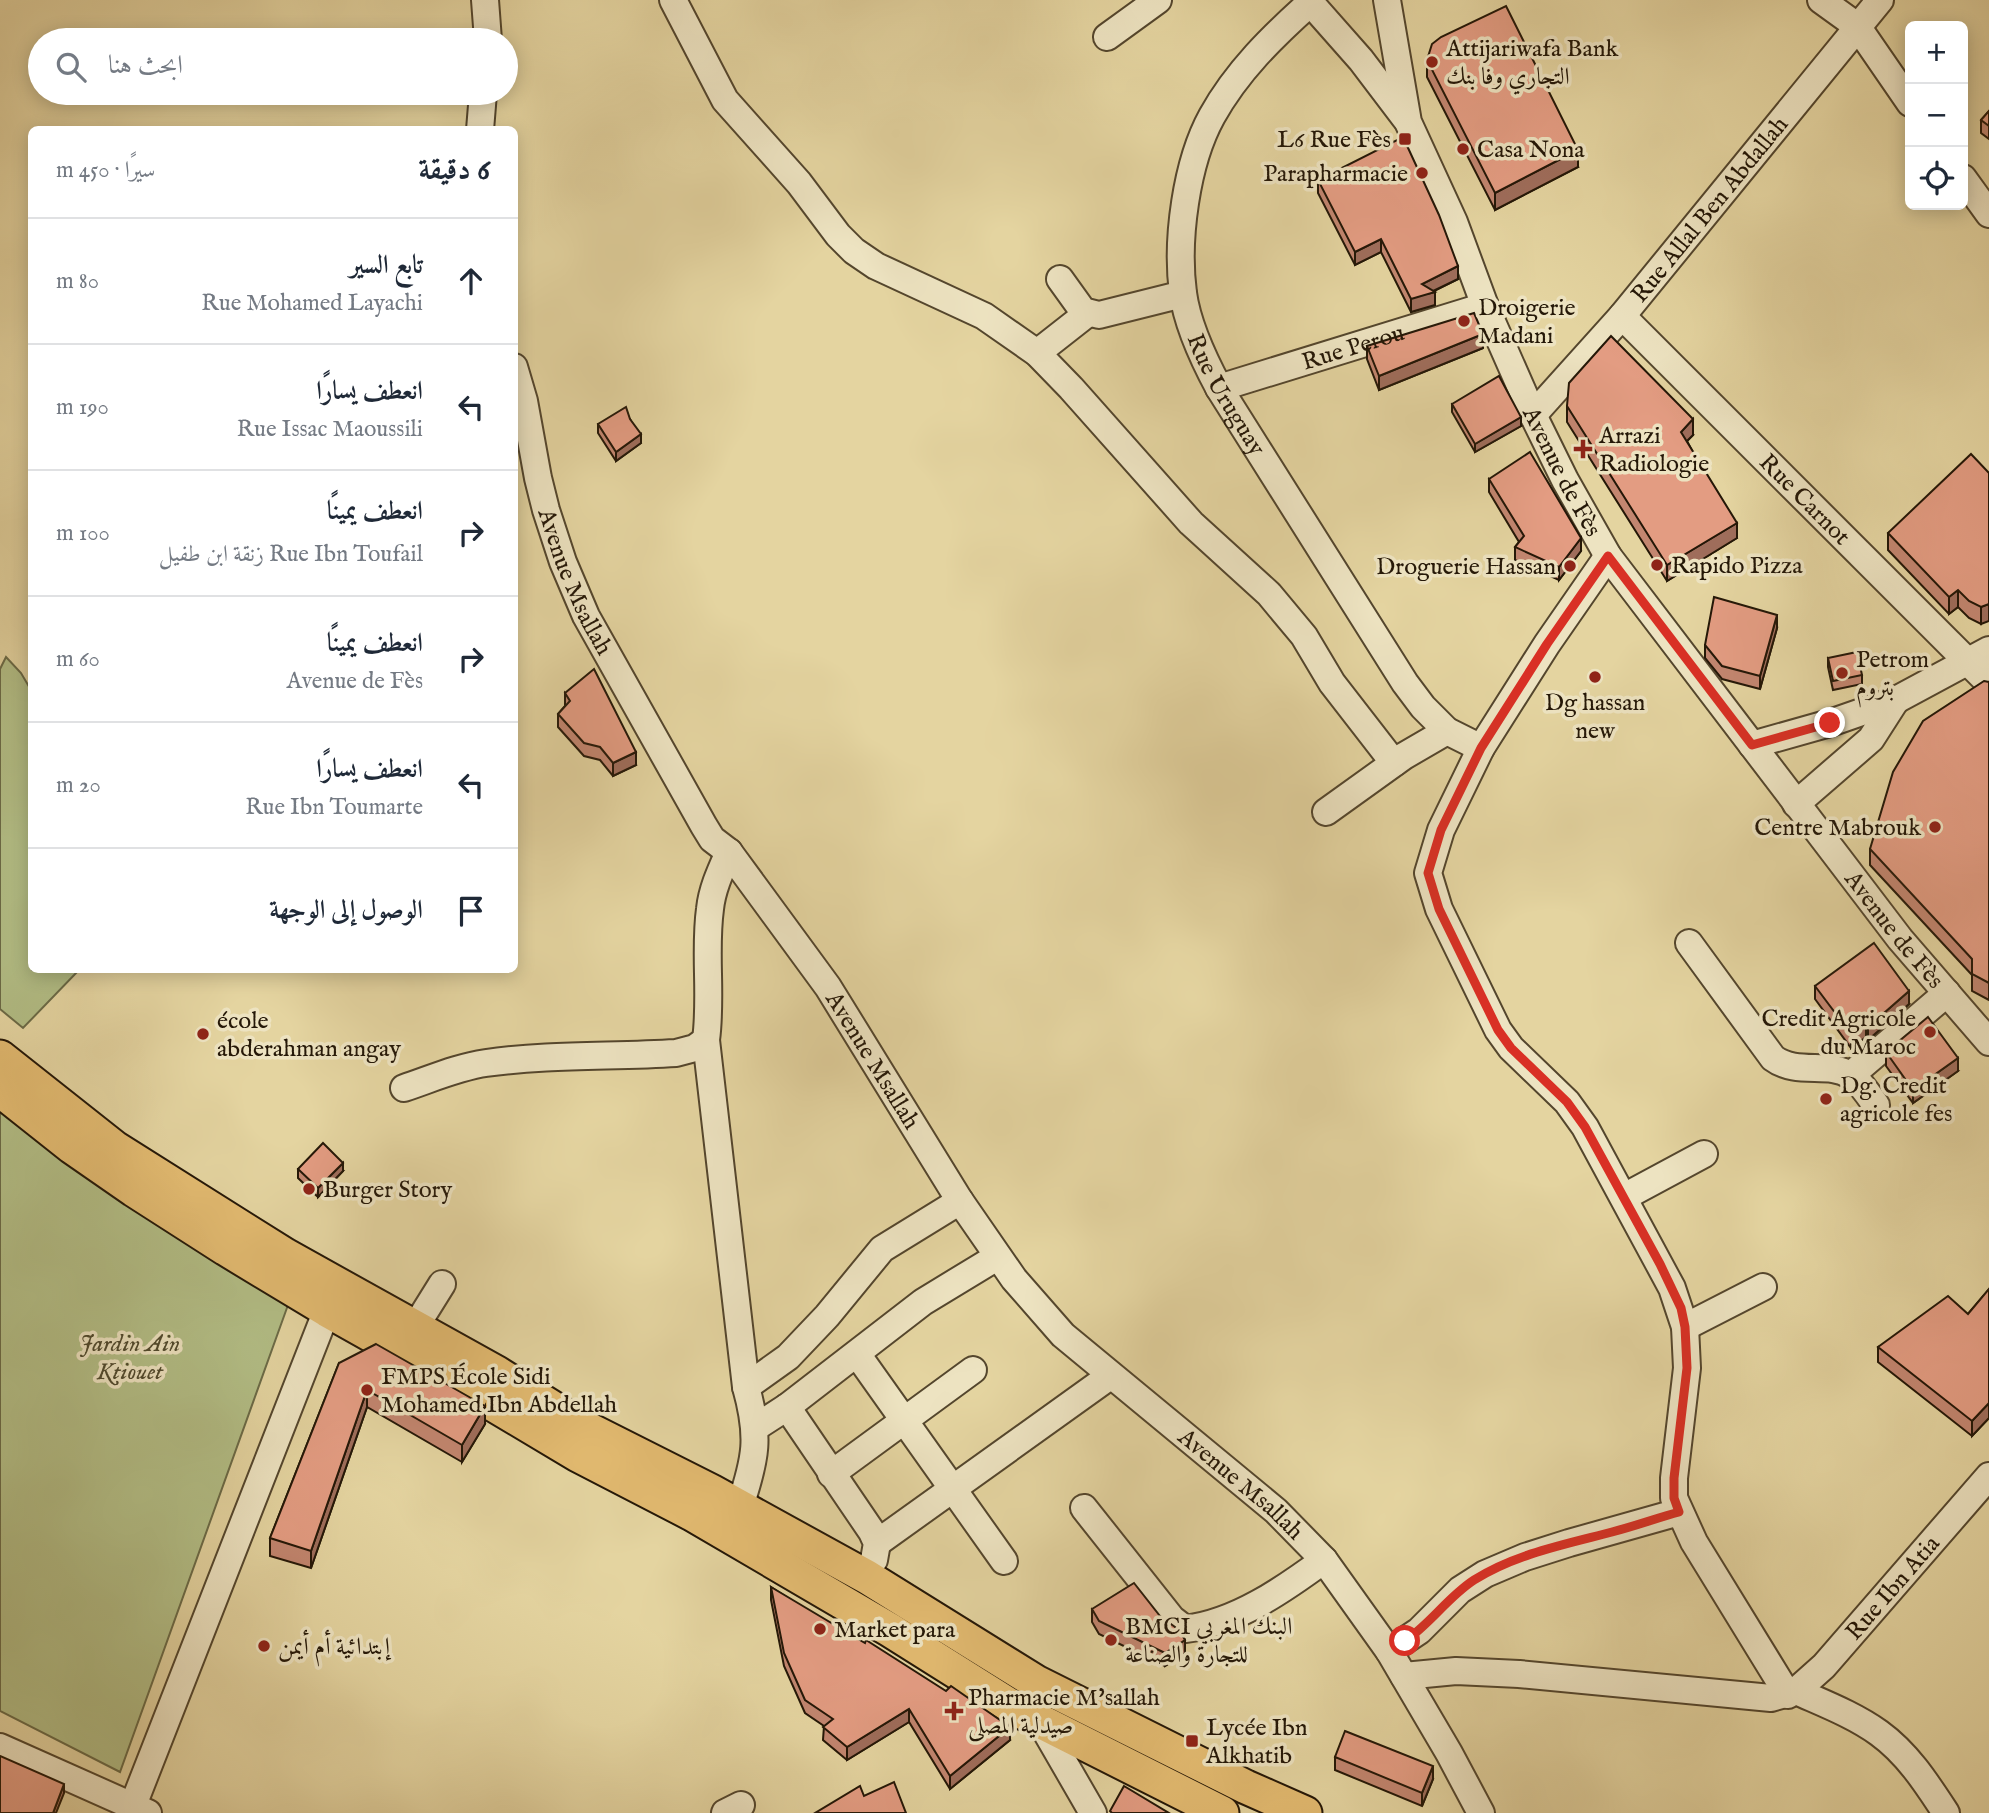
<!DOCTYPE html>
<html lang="ar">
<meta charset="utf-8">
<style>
:root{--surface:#fff;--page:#f2f2f3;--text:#1f2937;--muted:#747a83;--line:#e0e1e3}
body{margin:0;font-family:"IM FELL English",Amiri,serif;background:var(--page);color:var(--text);direction:rtl}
.controls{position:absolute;right:21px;top:21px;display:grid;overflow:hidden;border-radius:10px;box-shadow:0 4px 18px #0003}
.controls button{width:63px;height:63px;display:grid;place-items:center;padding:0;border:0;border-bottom:2px solid var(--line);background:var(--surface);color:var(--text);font:35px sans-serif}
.stop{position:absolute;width:21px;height:21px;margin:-16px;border:5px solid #d93025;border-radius:50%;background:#fff}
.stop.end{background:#d93025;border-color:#fff;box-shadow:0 2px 7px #0008}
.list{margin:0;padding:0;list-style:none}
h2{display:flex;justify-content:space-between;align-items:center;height:91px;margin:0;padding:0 28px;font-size:30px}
h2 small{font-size:23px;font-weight:400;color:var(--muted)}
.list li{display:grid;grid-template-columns:46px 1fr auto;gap:21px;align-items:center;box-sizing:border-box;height:126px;padding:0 28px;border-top:2px solid var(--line)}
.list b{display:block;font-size:26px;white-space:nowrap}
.list p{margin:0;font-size:23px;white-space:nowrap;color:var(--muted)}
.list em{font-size:23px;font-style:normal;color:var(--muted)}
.icon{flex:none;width:38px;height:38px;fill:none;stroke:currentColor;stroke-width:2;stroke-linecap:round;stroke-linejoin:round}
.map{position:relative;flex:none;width:1989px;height:1813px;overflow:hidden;direction:ltr}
.search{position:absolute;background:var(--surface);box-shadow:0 4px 18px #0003;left:28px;top:28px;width:490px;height:77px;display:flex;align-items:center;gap:18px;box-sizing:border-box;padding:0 24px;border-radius:38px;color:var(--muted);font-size:26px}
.panel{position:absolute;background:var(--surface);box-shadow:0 4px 18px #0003;left:28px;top:126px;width:490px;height:847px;border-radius:10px;direction:rtl}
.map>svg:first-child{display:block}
.green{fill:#b2bd85;stroke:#6b6a46;stroke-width:2}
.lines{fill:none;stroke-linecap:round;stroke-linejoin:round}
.minor-casing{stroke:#54462d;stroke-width:30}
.major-casing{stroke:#241707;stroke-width:37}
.minor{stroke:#ede3c1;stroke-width:26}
.major{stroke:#e2ba70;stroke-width:33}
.wall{fill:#c38670;stroke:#241707;stroke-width:2}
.shaded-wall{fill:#9f6d5b;stroke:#241707;stroke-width:2}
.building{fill:#e39c82;stroke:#241707;stroke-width:2}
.route{stroke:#d93025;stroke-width:9}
.poi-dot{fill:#8f2418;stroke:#ede3c1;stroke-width:2.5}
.labels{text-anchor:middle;stroke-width:7;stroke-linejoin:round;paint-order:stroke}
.poi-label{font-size:24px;fill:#241707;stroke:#ede3c1;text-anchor:start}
.street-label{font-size:24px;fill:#241707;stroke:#ede3c1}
.park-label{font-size:24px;font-style:italic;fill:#4f492d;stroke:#ede3c1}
</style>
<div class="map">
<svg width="1989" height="1813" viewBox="0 0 1989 1813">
<rect width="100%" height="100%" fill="#e4d4a0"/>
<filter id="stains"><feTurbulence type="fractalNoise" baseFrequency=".00286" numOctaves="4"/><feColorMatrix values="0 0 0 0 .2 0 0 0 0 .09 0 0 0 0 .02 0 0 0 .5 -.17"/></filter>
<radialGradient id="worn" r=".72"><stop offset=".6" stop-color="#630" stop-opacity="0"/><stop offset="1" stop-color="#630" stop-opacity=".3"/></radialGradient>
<g class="green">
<path d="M6,657l15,16 10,17 1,280h47l-56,58 -23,-19v-340z"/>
<path d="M0,1106l288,199 -168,467 -120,-61z"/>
</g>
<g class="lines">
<defs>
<g id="minor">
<path d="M485,0l3,40"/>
<path d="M673,0l52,100 74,83 39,52 16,16 22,15 108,50 53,37 34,35 120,135 78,71 35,42 28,47 62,80"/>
<path d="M1308,0l53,60 44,58"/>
<path id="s1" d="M1387,0l21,122 46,100 31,84 48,109 32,65 43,76 292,383 89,103"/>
<path d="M1821,0l36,26 53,77"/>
<path id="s2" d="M1310,3c-37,33 -73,68 -98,113 -26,47 -36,124 -29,177 4,30 22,69 36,95l186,295 18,24 24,24 34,17"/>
<path d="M1107,37l51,-37"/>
<path d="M480,130l3,-37"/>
<path d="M1963,178l26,36"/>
<path d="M1060,279l23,32 16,4 84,-21"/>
<path id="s3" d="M1622,316l367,367"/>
<path d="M1037,353l51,-40"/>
<path id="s4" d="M514,367l10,34 14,77 8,32 17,52 23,54 118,210 8,13 17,13 99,135 132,214 54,78 49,56 213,176 48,49 65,91 60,102 32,60"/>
<path id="s5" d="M1219,388l266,-82"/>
<path id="s6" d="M1533,415l89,-99 258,-316"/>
<path d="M1608,556l-61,88 -66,104 -40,82 -13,43 11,36 59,121 13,18 56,54 18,25 87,161 13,39 2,41 -13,110v20l20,44 94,153"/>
<path d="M1752,745l78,-22 66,-23 93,-50"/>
<path d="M1796,804l75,-65 25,-39"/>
<path d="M1326,812l78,-56 43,-25"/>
<path d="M729,852c-8,18 -17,37 -19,57 -6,43 2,87 -4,131l40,347c14,50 10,71 -6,119"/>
<path d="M1689,943l84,115c24,18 55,3 77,17 10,6 19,21 26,30"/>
<path d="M1851,1075l96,-82"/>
<path d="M404,1088c27,-9 54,-21 82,-25 63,-9 127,-6 190,-10l19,-5 11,-8"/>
<path d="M1624,1197l80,-43"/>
<path d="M1685,1327l78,-40"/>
<path d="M414,1329l28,-45"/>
<path d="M857,1354l147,207"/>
<path d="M746,1387l42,-30 39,-41 55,-67 78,-48"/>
<path d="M787,1407l85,125 5,11 -3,17"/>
<path d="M756,1427l31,-20 136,-105 74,-45"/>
<path d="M831,1474l142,-104"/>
<path d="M1084,1508l88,111 13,10c51,-6 98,-39 139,-69"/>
<path d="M877,1543l233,-167"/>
<path d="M1389,1651l30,-20 41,-41 25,-16 40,-17 44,-14 110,-31"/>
<path id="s7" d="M1404,1676l52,-5 63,3 252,24 25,-7 28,-25 165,-190"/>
<path d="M1796,1691c29,13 58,24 83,42 29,21 48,51 67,80"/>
<path d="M1041,1723l52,90"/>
<path d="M0,1747l148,66"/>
<path d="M130,1813l197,-503"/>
<path d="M725,1813l16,-8"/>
</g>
<g id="major">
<path d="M0,1057l115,91 170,107 212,118 83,52 131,66 156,86 169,105 210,105 59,26"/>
<path d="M0,1090l72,57 62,43 92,59 101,61 137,77 114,68 114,59 198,116 124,78 208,105"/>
</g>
</defs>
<use href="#minor" class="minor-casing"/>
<use href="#major" class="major-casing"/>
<use href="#minor" class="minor"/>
<use href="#major" class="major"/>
</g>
<g class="wall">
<path d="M1427,60l151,107 -83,43 -68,-133z"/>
<path d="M1989,111v28l-8,-6v-13z"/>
<path d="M1318,180l140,99 -24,12 1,14 -24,7 -30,-60 -26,13 -37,-72z"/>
<path d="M1367,346l116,2 -104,42 -12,-31z"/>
<path d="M1452,404l69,22 -46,26 -23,-40z"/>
<path d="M1567,406l126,29 -6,6 50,97 -70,43 -100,-159z"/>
<path d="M630,419l11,24 -25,18 -18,-28v-9z"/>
<path d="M1989,473l-8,151 -12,-6 -11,-11 -9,7 -61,-64v-17z"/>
<path d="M1489,479l92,72 -22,29 -44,-20v-13l4,-5 -30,-50z"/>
<path d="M1777,628l-17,61 -38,-10 -17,-21v-13z"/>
<path d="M1828,658l34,17v9l-29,6 -5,-23z"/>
<path d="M1989,682v318l-17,-9v-16l-102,-110v-16z"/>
<path d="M565,693l71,72 -23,11 -13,-16 -16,-4 -26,-29v-13l7,-8z"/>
<path d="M1815,986l94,18 -41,36 -2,-3 -15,11 -36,-49z"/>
<path d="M1886,1052l72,19 -45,32 -27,-37z"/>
<path d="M298,1169l45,2 -25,26 -20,-19z"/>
<path d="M1989,1289v129l-17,18 -94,-74v-15l90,-33z"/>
<path d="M339,1363l146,61 -23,38 -95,-55 -56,161 -41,-12v-18z"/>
<path d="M771,1587l239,153 -60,49 -41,-67 -62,38 -24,-20 1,-14 -19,-13 -21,-47 -13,-66z"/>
<path d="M1092,1609l93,44 -20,13 -66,-32 -7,-12z"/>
<path d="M1335,1757l98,22 -11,27 -87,-36z"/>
</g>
<g class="shaded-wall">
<path d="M1578,150v17l-83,43v-17z"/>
<path d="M1381,239v13l-26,13v-13z"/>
<path d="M1458,266v13l-31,15 8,-2v13l-24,7v-13l11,-15z"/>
<path d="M1483,334v14l-104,42v-14z"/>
<path d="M1521,417v9l-46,26v-8z"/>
<path d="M1693,419v16l-12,12v-15z"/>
<path d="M641,434v9l-25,18v-9z"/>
<path d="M1737,523v15l-70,43v-16z"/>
<path d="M1581,538v13l-22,29v-13z"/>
<path d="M1958,590v17l-9,7v-17z"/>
<path d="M1989,604v17l-8,3v-17z"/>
<path d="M1777,615v13l-17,61v-13z"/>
<path d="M636,752v13l-23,11v-13z"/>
<path d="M1909,991v13l-41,36v-13z"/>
<path d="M1866,1024v13l-15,11v-14z"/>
<path d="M1958,1058v13l-45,32v-13z"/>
<path d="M343,1163v8l-25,26v-9z"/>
<path d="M367,1390v17l-56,161v-17z"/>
<path d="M1989,1403v15l-17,18v-15z"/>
<path d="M485,1406v18l-23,38v-17z"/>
<path d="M1185,1640v13l-20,13v-13z"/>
<path d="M909,1709v13l-62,38v-13z"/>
<path d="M1010,1727v13l-60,49v-13z"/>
<path d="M1433,1766v13l-11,27v-13z"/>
<path d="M64,1784v9l-8,20h-3z"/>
</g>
<g class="building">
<path d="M1506,6l72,144 -83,43 -68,-133 5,-16 9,-7z"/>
<path d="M1989,111v15l-8,-6z"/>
<path d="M1403,137l36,78 19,51 -36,18 13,8 -24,7 -30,-60 -26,13 -37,-72z"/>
<path d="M1474,313l9,21 -104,42 -12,-30z"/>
<path d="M1611,336l82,83 -12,13 56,91 -70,42 -100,-159 2,-23z"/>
<path d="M1499,376l22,41 -46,27 -23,-40z"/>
<path d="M626,407l4,12 11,15 -25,18 -18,-28z"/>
<path d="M1530,452l51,86 -22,29 -44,-20 9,-11 -35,-57z"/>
<path d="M1971,454l18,19v131l-8,3 -12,-6 -11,-11 -9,7 -61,-64z"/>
<path d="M1714,597l63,18 -17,61 -38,-10 -17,-21z"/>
<path d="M1857,652l5,23 -29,6 -5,-23z"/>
<path d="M594,669l42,83 -23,11 -13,-16 -16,-4 -26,-29 12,-13 -5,-8z"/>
<path d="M1984,681l5,1v301l-17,-9v-15l-102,-110 23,-77 30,-51z"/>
<path d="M1874,943l35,48 -41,36 -2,-3 -15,10 -36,-48z"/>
<path d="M1928,1017l30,41 -45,32 -27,-38z"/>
<path d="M323,1143l20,20 -25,25 -20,-19z"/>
<path d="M1989,1289v114l-17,18 -94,-74 70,-51 20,18z"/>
<path d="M376,1344l109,62 -23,39 -95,-55 -56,161 -41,-13 69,-175z"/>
<path d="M1134,1583l26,33 19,14 6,10 -20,13 -66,-32 -7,-12z"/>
<path d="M771,1587l94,56 1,-3 80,51 5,-5 59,41 -60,49 -41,-67 -62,38 -24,-20 10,-8 -28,-19 -21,-47z"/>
<path d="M1345,1731l88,35 -11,27 -87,-36z"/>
<path d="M0,1756l64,28 -11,29h-53z"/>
<path d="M894,1782l12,31h-91l45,-27 4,10z"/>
<path d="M1124,1786l45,27h-57l-2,-2z"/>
</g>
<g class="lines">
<path class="route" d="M1405,1641c26,-18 43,-44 69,-61 41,-26 92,-36 138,-48 23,-6 45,-14 67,-20l-5,-14v-20l13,-110 -2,-41 -4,-19 -21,-44 -75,-137 -18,-25 -56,-54 -13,-18 -59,-121 -11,-36 13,-43 40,-82 66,-104 61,-88 144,189 78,-22"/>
</g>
<g class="poi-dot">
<circle cx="1432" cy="62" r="7"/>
<rect x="1398" y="132" width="14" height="14" rx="3.5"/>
<circle cx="1463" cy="149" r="7"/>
<circle cx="1422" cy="173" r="7"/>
<circle cx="1464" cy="321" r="7"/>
<path d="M1579.5 438.5h7v7h7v7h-7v7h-7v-7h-7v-7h7z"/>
<circle cx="1657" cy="565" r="7"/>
<circle cx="1570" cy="566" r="7"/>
<circle cx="1842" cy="673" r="7"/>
<circle cx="1595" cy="677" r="7"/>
<circle cx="1935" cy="827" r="7"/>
<circle cx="1930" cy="1032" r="7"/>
<circle cx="203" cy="1034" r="7"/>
<circle cx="1826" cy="1099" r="7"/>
<circle cx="309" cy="1189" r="7"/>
<circle cx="367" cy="1390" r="7"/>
<circle cx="820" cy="1629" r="7"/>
<circle cx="1111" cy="1640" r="7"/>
<circle cx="264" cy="1646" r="7"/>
<path d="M950.5 1700.5h7v7h7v7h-7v7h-7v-7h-7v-7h7z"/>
<rect x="1185" y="1734" width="14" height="14" rx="3.5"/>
</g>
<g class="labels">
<g class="poi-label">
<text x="1446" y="56">Attijariwafa Bank<tspan x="1446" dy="28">التجاري وفا بنك</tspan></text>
<text x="1391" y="147" text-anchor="end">L6 Rue Fès</text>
<text x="1477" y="157">Casa Nona</text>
<text x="1408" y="181" text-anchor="end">Parapharmacie</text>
<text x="1478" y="315">Droigerie<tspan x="1478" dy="28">Madani</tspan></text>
<text x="1599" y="443">Arrazi<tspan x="1599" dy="28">Radiologie</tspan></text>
<text x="1671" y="573">Rapido Pizza</text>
<text x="1556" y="574" text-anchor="end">Droguerie Hassan</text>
<text x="1856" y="667">Petrom<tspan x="1856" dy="28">بتروم</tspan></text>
<text x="1595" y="710" text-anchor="middle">Dg hassan<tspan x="1595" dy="28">new</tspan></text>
<text x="1921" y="835" text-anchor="end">Centre Mabrouk</text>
<text x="1916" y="1026" text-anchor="end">Credit Agricole<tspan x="1916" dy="28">du Maroc</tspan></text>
<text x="217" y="1028">école<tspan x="217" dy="28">abderahman angay</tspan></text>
<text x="1840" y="1093">Dg. Credit<tspan x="1840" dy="28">agricole fes</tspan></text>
<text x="323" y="1197">Burger Story</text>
<text x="381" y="1384">FMPS École Sidi<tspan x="381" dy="28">Mohamed Ibn Abdellah</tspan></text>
<text x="1125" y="1634">BMCI البنك المغربي<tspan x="1125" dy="28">للتجارة والصناعة</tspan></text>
<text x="834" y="1637">Market para</text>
<text x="278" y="1654">إبتدائية أم أيمن</text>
<text x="968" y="1705">Pharmacie M'sallah<tspan x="968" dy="28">صيدلية المصلى</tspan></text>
<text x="1206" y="1735">Lycée Ibn<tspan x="1206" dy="28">Alkhatib</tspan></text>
</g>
<g class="street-label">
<text dy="8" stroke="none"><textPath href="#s6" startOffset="271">Rue Allal Ben Abdallah</textPath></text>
<text dy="8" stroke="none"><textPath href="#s5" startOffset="140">Rue Perou</textPath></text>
<text dy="8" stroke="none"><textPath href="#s2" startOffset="443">Rue Uruguay</textPath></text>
<text dy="8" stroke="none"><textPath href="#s1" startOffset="506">Avenue de Fès</textPath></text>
<text dy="8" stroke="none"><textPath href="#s3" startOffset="259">Rue Carnot</textPath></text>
<text dy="8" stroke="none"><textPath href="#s4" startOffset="224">Avenue Msallah</textPath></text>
<text dy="8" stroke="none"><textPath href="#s1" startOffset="1073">Avenue de Fès</textPath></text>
<text dy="8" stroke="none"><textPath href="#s4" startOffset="791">Avenue Msallah</textPath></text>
<text dy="8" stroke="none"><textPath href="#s4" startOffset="1358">Avenue Msallah</textPath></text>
<text dy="8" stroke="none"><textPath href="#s7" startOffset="536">Rue Ibn Atia</textPath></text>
</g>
<g class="park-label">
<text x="130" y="1351">Jardin Ain<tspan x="130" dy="28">Ktiouet</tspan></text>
</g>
</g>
<rect width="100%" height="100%" filter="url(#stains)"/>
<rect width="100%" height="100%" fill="url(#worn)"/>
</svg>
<div class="controls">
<button>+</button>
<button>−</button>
<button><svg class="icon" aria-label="locate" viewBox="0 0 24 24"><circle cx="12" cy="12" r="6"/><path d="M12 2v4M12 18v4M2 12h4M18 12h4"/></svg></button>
</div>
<div class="stop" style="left:1405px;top:1641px"></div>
<div class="stop end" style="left:1830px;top:723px"></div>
<div class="search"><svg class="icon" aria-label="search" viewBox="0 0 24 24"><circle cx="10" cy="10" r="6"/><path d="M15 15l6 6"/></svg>ابحث هنا</div>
<section class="panel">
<h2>6 دقيقة<small>سيرًا · 450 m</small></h2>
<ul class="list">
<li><svg class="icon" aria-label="ahead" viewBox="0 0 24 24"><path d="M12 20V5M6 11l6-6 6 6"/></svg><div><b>تابع السير</b><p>Rue Mohamed Layachi</p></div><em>80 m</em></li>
<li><svg class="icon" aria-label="left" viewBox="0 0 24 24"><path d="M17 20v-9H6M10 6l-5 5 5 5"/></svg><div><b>انعطف يسارًا</b><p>Rue Issac Maoussili</p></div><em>190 m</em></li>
<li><svg class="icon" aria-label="right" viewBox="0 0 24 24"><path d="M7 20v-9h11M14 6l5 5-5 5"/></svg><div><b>انعطف يمينًا</b><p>Rue Ibn Toufail زنقة ابن طفيل</p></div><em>100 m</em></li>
<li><svg class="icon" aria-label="right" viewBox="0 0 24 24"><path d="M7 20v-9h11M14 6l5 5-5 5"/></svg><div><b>انعطف يمينًا</b><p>Avenue de Fès</p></div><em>60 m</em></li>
<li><svg class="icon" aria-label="left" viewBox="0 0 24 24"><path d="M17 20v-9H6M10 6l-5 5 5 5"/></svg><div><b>انعطف يسارًا</b><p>Rue Ibn Toumarte</p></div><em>20 m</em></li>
<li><svg class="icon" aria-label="arrive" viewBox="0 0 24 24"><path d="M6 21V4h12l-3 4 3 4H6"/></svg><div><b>الوصول إلى الوجهة</b></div></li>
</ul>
</section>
</div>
